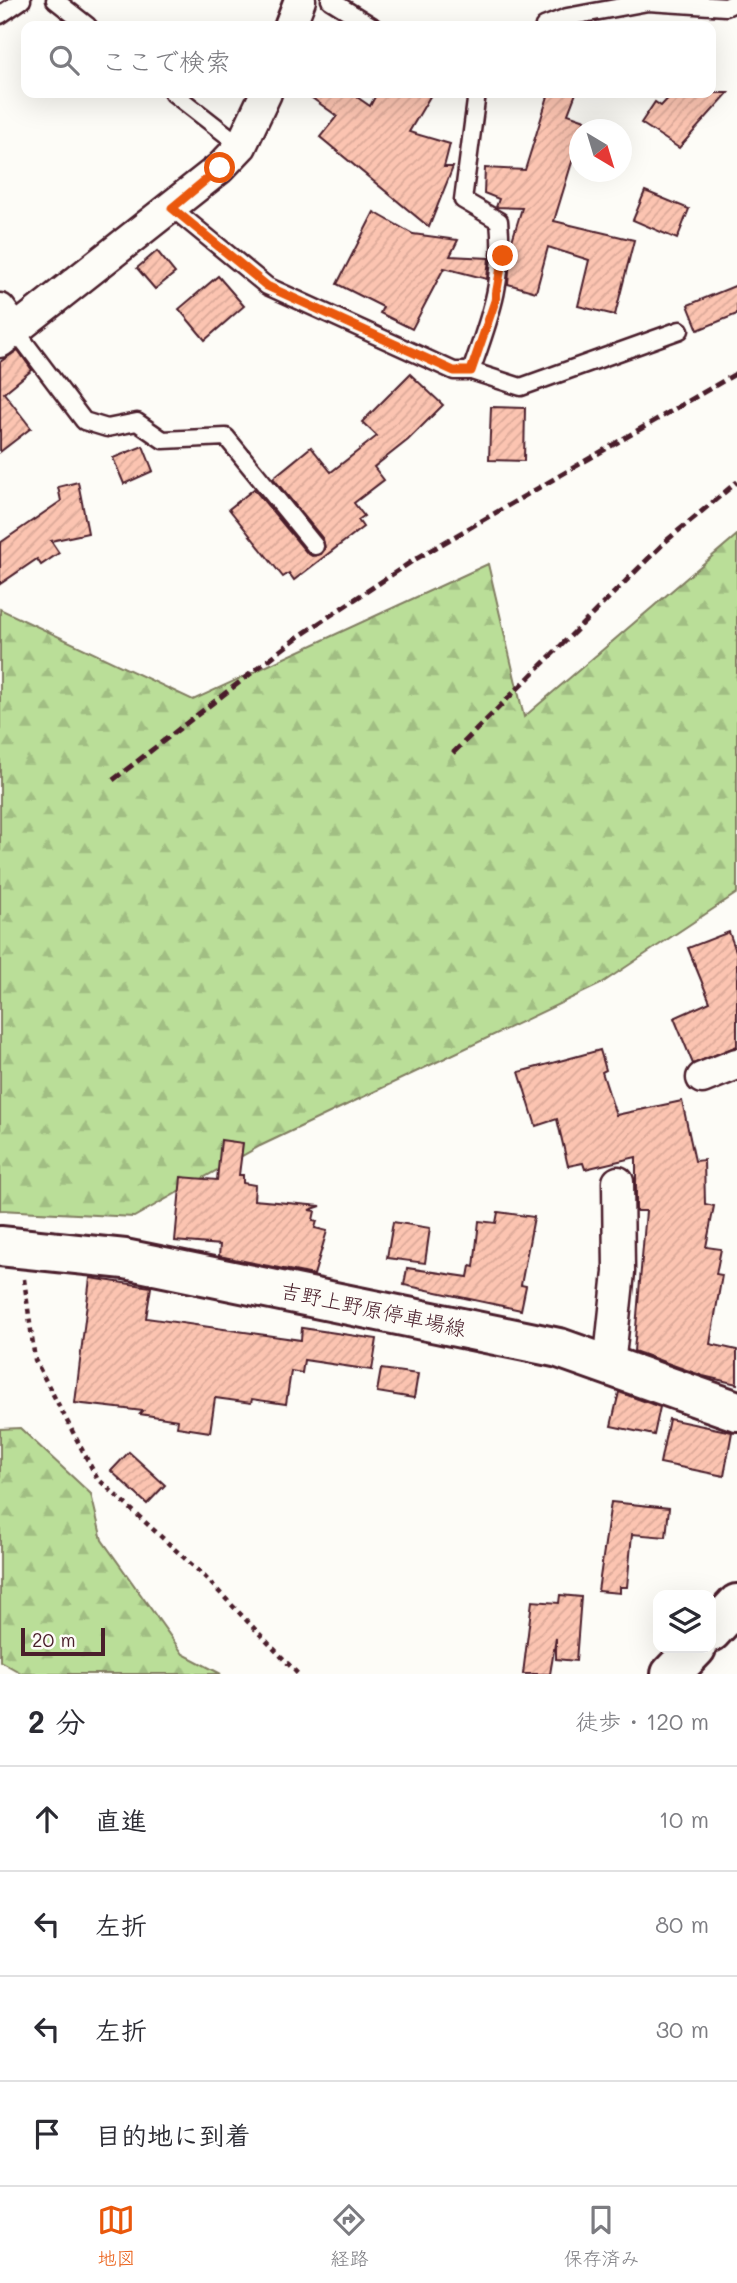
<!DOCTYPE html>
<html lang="ja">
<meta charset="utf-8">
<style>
:root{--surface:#fff;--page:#f2f2f3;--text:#2b2b33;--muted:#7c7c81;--line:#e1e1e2;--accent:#ea580c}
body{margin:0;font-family:Mali,"Klee One",sans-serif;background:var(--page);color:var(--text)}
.controls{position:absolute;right:21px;bottom:21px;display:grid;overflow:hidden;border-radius:14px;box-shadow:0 7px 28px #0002}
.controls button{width:63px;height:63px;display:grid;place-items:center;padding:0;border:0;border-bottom:2px solid var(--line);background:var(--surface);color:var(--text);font:35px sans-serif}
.compass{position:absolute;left:569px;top:119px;width:63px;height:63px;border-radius:50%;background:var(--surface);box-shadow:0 7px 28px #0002;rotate:142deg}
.scale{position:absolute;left:21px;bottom:18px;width:84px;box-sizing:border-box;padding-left:7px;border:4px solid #4a1f2b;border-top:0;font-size:19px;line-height:24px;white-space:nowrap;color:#4a1f2b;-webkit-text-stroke:5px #fdfcf7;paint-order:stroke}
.stop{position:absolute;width:21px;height:21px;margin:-16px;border:5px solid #ea580c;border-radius:50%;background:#fff}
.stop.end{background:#ea580c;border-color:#fff;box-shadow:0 2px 7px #0008}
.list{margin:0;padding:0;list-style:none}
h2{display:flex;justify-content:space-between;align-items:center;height:91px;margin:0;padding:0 28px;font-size:30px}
h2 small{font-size:23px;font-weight:400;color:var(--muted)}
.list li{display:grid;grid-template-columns:46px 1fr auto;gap:21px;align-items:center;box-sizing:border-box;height:105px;padding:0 28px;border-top:2px solid var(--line)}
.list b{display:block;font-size:26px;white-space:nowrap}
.list em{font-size:23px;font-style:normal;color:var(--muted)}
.icon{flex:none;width:38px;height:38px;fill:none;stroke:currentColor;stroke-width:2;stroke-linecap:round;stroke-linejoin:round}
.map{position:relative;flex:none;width:737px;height:1674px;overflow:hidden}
.search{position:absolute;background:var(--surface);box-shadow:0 7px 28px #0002;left:21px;right:21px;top:21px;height:77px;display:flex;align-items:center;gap:18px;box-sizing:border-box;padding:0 24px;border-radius:14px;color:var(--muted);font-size:26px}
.sheet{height:511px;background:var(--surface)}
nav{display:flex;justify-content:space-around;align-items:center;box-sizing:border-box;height:98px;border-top:2px solid var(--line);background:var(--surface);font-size:19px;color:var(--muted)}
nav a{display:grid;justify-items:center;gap:4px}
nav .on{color:var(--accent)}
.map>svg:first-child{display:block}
.forest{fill:url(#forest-firs);stroke:#827e62;stroke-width:2}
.building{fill:url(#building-hatch);stroke:#4a1f2b;stroke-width:2}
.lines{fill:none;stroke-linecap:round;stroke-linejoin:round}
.lane-casing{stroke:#4a1f2b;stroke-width:21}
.street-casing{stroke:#4a1f2b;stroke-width:35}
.secondary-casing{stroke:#4a1f2b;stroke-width:44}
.highway-casing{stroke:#4a1f2b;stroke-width:44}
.path{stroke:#4a1f2b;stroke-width:4.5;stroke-dasharray:5 5;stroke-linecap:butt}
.lane{stroke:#fdfcf7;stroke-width:16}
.street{stroke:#fdfcf7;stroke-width:30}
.secondary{stroke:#fdfcf7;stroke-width:38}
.highway{stroke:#fdfcf7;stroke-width:38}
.rail{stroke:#4a1f2b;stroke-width:5;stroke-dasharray:10 5;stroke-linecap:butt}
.route{stroke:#ea580c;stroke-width:9}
.labels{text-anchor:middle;stroke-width:6;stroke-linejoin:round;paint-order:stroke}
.street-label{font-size:21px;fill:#4a1f2b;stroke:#fdfcf7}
</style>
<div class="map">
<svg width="737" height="1674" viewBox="0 0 737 1674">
<defs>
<pattern id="forest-firs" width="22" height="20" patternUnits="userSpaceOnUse" patternTransform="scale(1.75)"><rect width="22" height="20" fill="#bade98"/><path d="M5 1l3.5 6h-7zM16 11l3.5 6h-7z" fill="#a1be83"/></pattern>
<pattern id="building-hatch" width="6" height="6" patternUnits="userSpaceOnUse" patternTransform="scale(1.75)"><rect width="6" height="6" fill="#fcc4b1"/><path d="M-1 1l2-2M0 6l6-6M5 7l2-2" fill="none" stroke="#daa898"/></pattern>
</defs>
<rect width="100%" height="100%" fill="#fdfcf7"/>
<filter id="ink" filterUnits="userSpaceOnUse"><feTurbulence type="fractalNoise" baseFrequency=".0143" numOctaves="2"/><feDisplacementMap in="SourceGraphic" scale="14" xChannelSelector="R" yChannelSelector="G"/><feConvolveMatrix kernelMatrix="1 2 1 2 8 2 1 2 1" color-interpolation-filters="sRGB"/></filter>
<g filter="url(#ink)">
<g class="forest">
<path d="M737,535v358l-138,92 -339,161 -126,71 -134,-7v-601l193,91 295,-136 36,153z"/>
<path d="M20,1428l71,66 11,46 81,114 38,20h-198l-23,-13v-232z"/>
</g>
<g class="building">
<path d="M305,93h46l19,13 7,-13h55l-23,39 41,12 -6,23h9l-24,60 -109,-90 17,-21z"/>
<path d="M549,93h27l-8,21 17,6 -3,10h-3v9l-25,82 80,19 -19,75 -37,-9 11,-46 -41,-13 -12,45 -28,-8 3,-40 11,-36 -26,-1 3,-8 -15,-6 1,-25 40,2z"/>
<path d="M673,93h55l-49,55 -38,-25 14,-21 6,4z"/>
<path d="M645,191l44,18 -12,30 -44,-19z"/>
<path d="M374,212l39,22 45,6 -8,16 39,2 -2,21 -43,-11 -32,61 -32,-16 3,-6 -46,-23z"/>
<path d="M157,251l18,22 -20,16 -18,-21z"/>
<path d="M218,276l26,30 -39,34 -26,-31z"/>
<path d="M737,285v29l-39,16 -10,-25z"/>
<path d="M18,350l14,20 -28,23 27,35 -31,24v-90z"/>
<path d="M410,374l33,31 -35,35 -34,27 10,13 -30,23 10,13 -6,4 5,7 -69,53 -5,-7 -6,4 -54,-68 25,-20 53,64 5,3 9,-2 4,-5 -2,-10 -50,-61 38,-31 20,25 46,-36 -15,-14z"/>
<path d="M491,407l34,1 -1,53 -35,-1z"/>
<path d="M143,446l10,25 -29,13 -11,-26z"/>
<path d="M78,482l10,51 -37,8 8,12 -18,12 -4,-6 -37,25v-41l61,-42 -3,-14z"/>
<path d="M729,932l8,22v92l-44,18 -19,-46 36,-16 -22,-54z"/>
<path d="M600,1050l6,20 -4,2 14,43 66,-14 13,60 9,-1 1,44 9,2 -8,41 15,2 -5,25 6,1 -12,69 27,6v34l-34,-8 -69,-25 12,-140h-10v-54l-51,12 -2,-6 -15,3 -11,-47 -21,7 -17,-54z"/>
<path d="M221,1140l22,3 -4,32h4v8l12,2 -1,15 67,6 -12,4 6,1 -2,9 4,1 -2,7 12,3 -13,44 -95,-19 1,-11 -45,-4 6,-64 36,3z"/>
<path d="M498,1212l36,5 -13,68 5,1 -5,24 -117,-25 3,-17 61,9 2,-11 4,1 5,-46 17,2z"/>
<path d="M393,1222l37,6 -5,35 -38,-5z"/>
<path d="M90,1278l61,9 -5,31 155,22 1,-12 75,11 -5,31 -68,-10 -2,13 -11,-2 -5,33 -34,-5 -1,4 -36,-5 -5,34 -33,-5 1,-7 -38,-6 3,-3 -68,-8z"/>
<path d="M381,1369l37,5 -4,24 -37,-6z"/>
<path d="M619,1392l41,15 -6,28 -43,-9z"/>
<path d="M669,1419l63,13 -8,44 -64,-13z"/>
<path d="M129,1452l36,33 -18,19 -36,-33z"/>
<path d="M611,1502l58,6 -3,29 -34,-3 -5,53h-7v6l-22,-2z"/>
<path d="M560,1595l21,2 -5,64 -20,-2v-21l-6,36h-27l9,-73 27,2z"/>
</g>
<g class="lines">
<defs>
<g id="lane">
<path d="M55,0l33,26"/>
<path d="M330,0l42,26"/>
<path d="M0,15l22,-15"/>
<path d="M544,26l23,-9 81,-15 78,5 11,-5"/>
<path d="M173,93l68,53"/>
<path d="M172,208l95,78 187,85h17l50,16 159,-57"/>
<path d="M16,331l68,90 23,7 30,-6 26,18 63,-3 89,109"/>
<path d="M471,371c19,-54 34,-91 28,-150l-36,-21 14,-107"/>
</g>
<g id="street">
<path d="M290,26l10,-26"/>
<path d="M0,309l16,22"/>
<path d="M0,342l220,-174 21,-22 25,-53"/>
<path d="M702,1078l35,-14"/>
<path d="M609,1366l10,-94 -1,-90"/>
</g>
<path id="secondary" d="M0,1246l125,13 434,89 178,63"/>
<g id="highway">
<path d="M711,1632l26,-28"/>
<path d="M671,1674l25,-26"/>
</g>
</defs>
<use href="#lane" class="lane-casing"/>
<use href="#street" class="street-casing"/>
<use href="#secondary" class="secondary-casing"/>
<use href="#highway" class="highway-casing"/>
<path class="path" d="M24,1279l11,81 62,118 106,97 95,99"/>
<use href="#lane" class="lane"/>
<use href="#street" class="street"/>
<use href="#secondary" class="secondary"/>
<use href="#highway" class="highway"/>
<g class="rail">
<path d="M453,753l213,-212 71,-59"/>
<path d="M113,780l185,-143 116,-77 323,-187"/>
</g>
</g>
</g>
<g class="lines" filter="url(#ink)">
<path class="route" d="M220,168l-48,40 95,78 187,85h17l24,-70 8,-45"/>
</g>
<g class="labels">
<g class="street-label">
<text transform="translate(373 1310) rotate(12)" y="7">吉野上野原停車場線</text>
</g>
</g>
</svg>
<div class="controls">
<button><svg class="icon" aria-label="layers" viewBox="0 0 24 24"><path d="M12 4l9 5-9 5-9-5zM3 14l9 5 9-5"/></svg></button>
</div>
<svg class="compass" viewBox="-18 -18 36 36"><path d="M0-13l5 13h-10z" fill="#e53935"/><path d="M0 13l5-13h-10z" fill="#7c7c81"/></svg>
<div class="scale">20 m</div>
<div class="stop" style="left:220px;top:168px"></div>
<div class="stop end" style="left:503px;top:256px"></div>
<div class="search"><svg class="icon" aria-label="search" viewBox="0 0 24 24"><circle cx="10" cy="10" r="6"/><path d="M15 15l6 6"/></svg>ここで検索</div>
</div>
<section class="sheet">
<h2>2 分<small>徒歩 · 120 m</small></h2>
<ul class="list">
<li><svg class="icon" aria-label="ahead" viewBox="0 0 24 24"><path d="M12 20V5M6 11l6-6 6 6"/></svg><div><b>直進</b></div><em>10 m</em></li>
<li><svg class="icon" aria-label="left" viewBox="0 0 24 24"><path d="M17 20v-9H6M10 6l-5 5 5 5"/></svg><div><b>左折</b></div><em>80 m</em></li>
<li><svg class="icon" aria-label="left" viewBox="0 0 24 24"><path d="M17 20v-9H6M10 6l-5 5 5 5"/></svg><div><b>左折</b></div><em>30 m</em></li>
<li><svg class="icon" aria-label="arrive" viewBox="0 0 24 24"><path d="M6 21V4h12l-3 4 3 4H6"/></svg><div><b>目的地に到着</b></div></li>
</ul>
</section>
<nav>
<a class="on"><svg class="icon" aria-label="map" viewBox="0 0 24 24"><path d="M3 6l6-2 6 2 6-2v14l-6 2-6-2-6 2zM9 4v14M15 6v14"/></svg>地図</a>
<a><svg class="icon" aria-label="directions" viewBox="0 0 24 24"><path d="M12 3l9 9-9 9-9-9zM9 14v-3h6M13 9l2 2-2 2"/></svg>経路</a>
<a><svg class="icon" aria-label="saved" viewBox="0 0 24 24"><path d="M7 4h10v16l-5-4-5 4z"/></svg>保存済み</a>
</nav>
